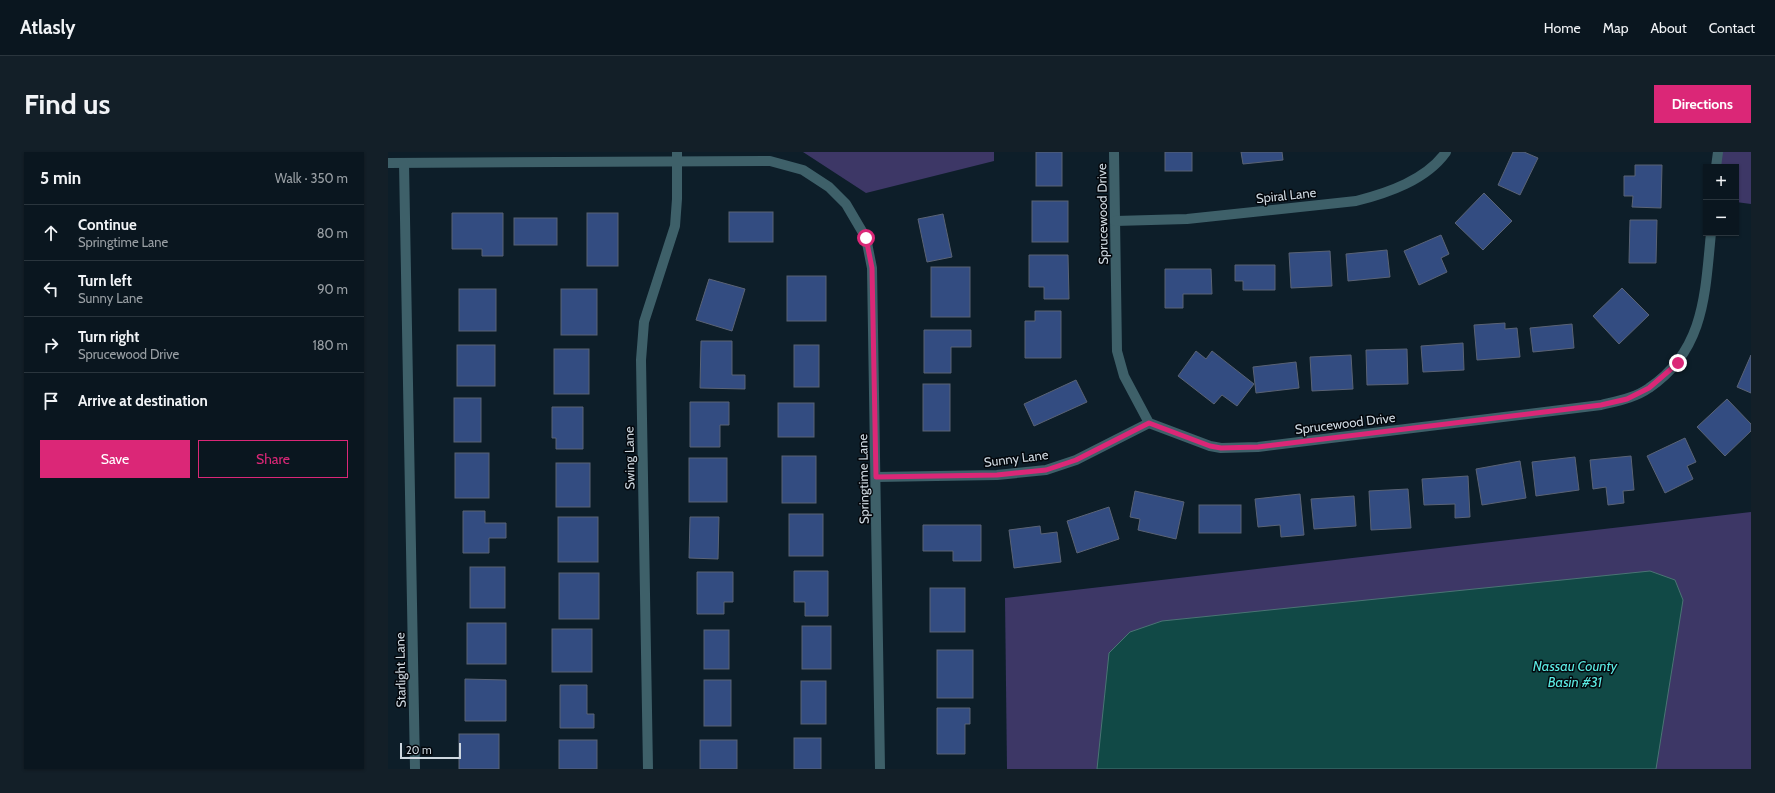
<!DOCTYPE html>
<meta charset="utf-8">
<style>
:root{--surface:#0a161f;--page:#131f28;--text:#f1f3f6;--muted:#999fa4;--line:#2a353d;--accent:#db2777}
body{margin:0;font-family:Cabin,sans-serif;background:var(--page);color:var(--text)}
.controls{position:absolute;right:12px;top:12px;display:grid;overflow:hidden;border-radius:0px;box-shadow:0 1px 3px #0004}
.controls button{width:36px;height:36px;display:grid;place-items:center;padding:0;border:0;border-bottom:1px solid var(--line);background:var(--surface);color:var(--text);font:20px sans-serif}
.scale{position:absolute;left:12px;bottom:10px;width:61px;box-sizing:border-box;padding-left:4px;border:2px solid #ced8e0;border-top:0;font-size:11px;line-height:14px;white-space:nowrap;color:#ced8e0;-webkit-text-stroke:3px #03070c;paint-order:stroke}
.stop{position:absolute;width:12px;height:12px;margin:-9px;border:3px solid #db2777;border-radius:50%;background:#fff}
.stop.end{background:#db2777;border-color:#fff;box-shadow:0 1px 4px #0008}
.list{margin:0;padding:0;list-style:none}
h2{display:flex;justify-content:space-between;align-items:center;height:52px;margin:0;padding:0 16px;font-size:17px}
h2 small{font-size:13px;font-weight:400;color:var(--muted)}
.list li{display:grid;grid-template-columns:26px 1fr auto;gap:12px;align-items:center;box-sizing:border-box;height:56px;padding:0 16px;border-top:1px solid var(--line)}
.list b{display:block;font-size:15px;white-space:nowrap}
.list p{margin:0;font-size:13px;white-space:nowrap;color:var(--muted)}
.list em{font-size:13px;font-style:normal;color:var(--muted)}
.actions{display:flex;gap:8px;padding:12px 16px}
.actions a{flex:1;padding:9px 0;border:1px solid var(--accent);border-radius:0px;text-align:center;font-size:14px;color:var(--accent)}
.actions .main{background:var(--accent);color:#fff}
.icon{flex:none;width:22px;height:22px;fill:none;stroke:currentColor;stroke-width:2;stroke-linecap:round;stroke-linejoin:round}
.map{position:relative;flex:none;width:1363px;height:617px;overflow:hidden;border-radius:0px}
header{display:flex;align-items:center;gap:24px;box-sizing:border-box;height:56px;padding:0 20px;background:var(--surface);border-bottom:1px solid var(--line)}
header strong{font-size:19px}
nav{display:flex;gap:22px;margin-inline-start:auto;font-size:14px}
.intro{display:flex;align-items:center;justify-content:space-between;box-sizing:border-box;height:96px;padding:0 24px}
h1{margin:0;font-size:28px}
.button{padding:10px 18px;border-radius:0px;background:var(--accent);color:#fff;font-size:14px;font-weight:700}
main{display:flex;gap:24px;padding:0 24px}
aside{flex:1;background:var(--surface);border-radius:0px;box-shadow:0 1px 3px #0004}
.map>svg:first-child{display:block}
.green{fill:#3d3766}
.water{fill:#114946;stroke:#4a7474}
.building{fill:#334c81;stroke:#5a6375}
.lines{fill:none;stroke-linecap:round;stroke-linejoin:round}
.minor{stroke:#3e6069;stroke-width:10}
.route{stroke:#db2777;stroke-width:5}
.labels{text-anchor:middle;stroke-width:3;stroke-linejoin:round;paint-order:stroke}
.street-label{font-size:13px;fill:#ced8e0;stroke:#03070c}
.water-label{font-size:14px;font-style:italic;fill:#5cece4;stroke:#03070c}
</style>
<header>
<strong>Atlasly</strong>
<nav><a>Home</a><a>Map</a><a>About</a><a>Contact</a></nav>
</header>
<div class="intro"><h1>Find us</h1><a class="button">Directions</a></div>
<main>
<aside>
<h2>5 min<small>Walk · 350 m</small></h2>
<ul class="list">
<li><svg class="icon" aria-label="ahead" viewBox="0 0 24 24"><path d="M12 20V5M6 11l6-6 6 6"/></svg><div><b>Continue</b><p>Springtime Lane</p></div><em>80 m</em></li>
<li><svg class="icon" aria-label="left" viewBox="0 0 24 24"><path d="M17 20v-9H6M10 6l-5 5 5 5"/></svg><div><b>Turn left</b><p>Sunny Lane</p></div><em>90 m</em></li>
<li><svg class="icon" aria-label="right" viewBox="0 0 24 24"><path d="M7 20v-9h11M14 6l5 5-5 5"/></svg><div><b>Turn right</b><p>Sprucewood Drive</p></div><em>180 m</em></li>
<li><svg class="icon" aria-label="arrive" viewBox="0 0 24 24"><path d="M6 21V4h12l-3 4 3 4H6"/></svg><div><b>Arrive at destination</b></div></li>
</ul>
<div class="actions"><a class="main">Save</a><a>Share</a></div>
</aside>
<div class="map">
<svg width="1363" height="617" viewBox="0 0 1363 617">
<rect width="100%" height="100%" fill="#0d1e29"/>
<g class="green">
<path d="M415,0h191v9l-128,32z"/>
<path d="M1331,0h32v52l-15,-2v-35h-18z"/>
<path d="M1363,360v257h-744l-2,-171z"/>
</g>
<path class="water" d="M1262,419l25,9 8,20 -27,169h-559l12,-116 21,-21 32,-11z"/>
<g class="building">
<rect x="648" y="0" width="26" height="34"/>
<rect x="777" y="0" width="27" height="19"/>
<path d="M853,0h41l1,8 -40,4z"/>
<path d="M1125,0h11l14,6 -18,37 -22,-10z"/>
<path d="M1247,13h27l-1,43 -29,-1 1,-11h-9v-20h11z"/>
<path d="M1096,41l28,28 -29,29 -28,-27z"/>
<rect x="644" y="49" width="36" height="41"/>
<rect x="341" y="60" width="44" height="30"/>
<path d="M64,61h51v43h-21v-7h-30z"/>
<rect x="199" y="61" width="31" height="53"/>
<path d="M555,62l9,43 -25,5 -9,-43z"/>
<rect x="126" y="66" width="43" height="27"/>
<path d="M1242,68h27l-1,43h-27z"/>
<path d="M1053,83l8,19 -8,4 6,14 -28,13 -15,-34z"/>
<path d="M999,98l3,27 -42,4 -2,-27z"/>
<path d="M942,99l2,35 -41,2 -2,-35z"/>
<path d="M641,103h39l1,44h-25v-12h-15z"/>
<path d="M847,113h40v25h-32v-9h-8z"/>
<rect x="543" y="115" width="39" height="50"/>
<path d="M777,117h46l1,25h-29v14h-18z"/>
<rect x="399" y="124" width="39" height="45"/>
<path d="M321,127l36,10 -13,42 -36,-11z"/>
<path d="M1234,136l27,27 -30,29 -26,-28z"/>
<rect x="71" y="137" width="37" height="42"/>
<rect x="173" y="137" width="36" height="46"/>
<path d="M647,159h26v47h-36v-37h10z"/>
<path d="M1117,171v6l12,-1 3,29 -43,3 -3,-35z"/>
<path d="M1184,172l2,24 -41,4 -3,-24z"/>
<path d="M536,178h47v17h-20v26h-27z"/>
<path d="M313,189h31v34h13v14l-45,-1z"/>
<path d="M1075,191l1,27 -41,2 -2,-26z"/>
<rect x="69" y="193" width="38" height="41"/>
<rect x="406" y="193" width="25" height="42"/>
<rect x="166" y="197" width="35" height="45"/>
<path d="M1019,197l1,35 -41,1 -1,-35z"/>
<path d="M808,199l10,8 6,-8 42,33 -17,22 -15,-11 -8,9 -36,-28z"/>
<path d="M963,203l2,34 -41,2 -2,-34z"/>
<path d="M1363,203v38l-14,-6z"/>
<path d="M908,210l3,26 -43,5 -3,-26z"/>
<path d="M688,228l11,22 -53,24 -10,-22z"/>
<rect x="535" y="232" width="27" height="47"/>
<rect x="66" y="246" width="27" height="44"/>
<path d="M1339,247l24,25v7l-26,25 -28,-29z"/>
<path d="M302,250h39v23h-9v22h-30z"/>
<rect x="390" y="251" width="36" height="34"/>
<path d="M164,255h31v42h-27v-11h-4z"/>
<path d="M1297,286l11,24 -9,4 6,13 -28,14 -18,-37z"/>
<rect x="67" y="301" width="34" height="45"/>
<rect x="394" y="304" width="34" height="47"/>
<path d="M1243,304l3,34 -11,1 1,12 -16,2 -2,-18 -13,2 -3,-29z"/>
<path d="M1187,305l4,33 -43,6 -4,-34z"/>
<rect x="301" y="306" width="38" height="44"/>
<path d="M1132,309l6,37 -44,7 -6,-36z"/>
<rect x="168" y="311" width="34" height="44"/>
<path d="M1080,324l2,41 -15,1v-14l-31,1 -2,-26z"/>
<path d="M1020,337l3,39 -40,2 -2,-39z"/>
<path d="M747,339l49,11 -8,37 -38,-9 2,-11 -10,-2z"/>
<path d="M912,342l4,41 -23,2 -1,-12 -22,2 -3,-28z"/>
<path d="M966,344l2,30 -42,3 -3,-30z"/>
<rect x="811" y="353" width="42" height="28"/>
<path d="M721,355l10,32 -42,14 -10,-32z"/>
<path d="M75,359h22v12h21v15h-17v15h-26z"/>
<rect x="401" y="362" width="34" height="42"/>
<rect x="170" y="365" width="40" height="45"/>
<path d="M302,365h29l-1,42 -29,-1z"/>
<path d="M535,373h58v36h-28v-10h-30z"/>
<path d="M652,374l1,8 16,-2 4,30 -47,6 -5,-38z"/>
<rect x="82" y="415" width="35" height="41"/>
<path d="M406,419h34v45h-23v-14h-11z"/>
<path d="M309,420h36v30h-9v12h-27z"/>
<rect x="171" y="421" width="40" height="46"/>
<rect x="542" y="436" width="35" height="44"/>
<rect x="79" y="471" width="39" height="41"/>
<rect x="414" y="474" width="29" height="43"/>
<rect x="164" y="477" width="40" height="43"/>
<rect x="316" y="478" width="25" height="39"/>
<rect x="549" y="498" width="36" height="48"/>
<path d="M77,527l41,1v41h-41z"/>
<rect x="316" y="528" width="27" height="46"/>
<rect x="413" y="529" width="25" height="43"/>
<path d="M172,533h27v29h7v14h-34z"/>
<path d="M549,556h33v16h-5v30h-28z"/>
<rect x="71" y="582" width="40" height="35"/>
<rect x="406" y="586" width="27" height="31"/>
<rect x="171" y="588" width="38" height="29"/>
<rect x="312" y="588" width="37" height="29"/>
</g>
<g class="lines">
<g class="minor">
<path d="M726,0l3,199 7,25 25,47 61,23 11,2 37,-1 343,-42c16,-4 34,-7 48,-17 56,-38 56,-95 62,-155"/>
<path d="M0,11l382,-2 33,9 26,17 17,17 20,34 6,30 8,501"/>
<path d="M16,11l11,606"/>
<path d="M1328,15l2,-15"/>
<path d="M727,69l72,-2 169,-18c32,-8 70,-21 90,-49"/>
<path d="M488,325l121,-2 49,-5 30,-10 73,-37"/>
<path d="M260,617l-7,-409 3,-38 31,-96 2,-27v-47"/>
</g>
</g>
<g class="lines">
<path class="route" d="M478,86l6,30 4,209 121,-2 49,-5 30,-10 73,-37 61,23 11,2 37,-1 343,-42 26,-6 22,-11 29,-25"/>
</g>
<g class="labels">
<g class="street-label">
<text transform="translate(898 43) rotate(-6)" y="5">Spiral Lane</text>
<text transform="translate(714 62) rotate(-91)" y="5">Sprucewood Drive</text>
<text transform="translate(957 271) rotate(-7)" y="5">Sprucewood Drive</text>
<text transform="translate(241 306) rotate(-91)" y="5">Swing Lane</text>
<text transform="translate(628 306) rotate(-7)" y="5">Sunny Lane</text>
<text transform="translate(475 327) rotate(-91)" y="5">Springtime Lane</text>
<text transform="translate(12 518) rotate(-91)" y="5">Starlight Lane</text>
</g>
<g class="water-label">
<text x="1187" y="519">Nassau County<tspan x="1187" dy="16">Basin #31</tspan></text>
</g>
</g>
</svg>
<div class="controls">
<button>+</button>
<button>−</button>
</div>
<div class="scale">20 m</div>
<div class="stop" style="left:478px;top:86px"></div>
<div class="stop end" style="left:1290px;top:211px"></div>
</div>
</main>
